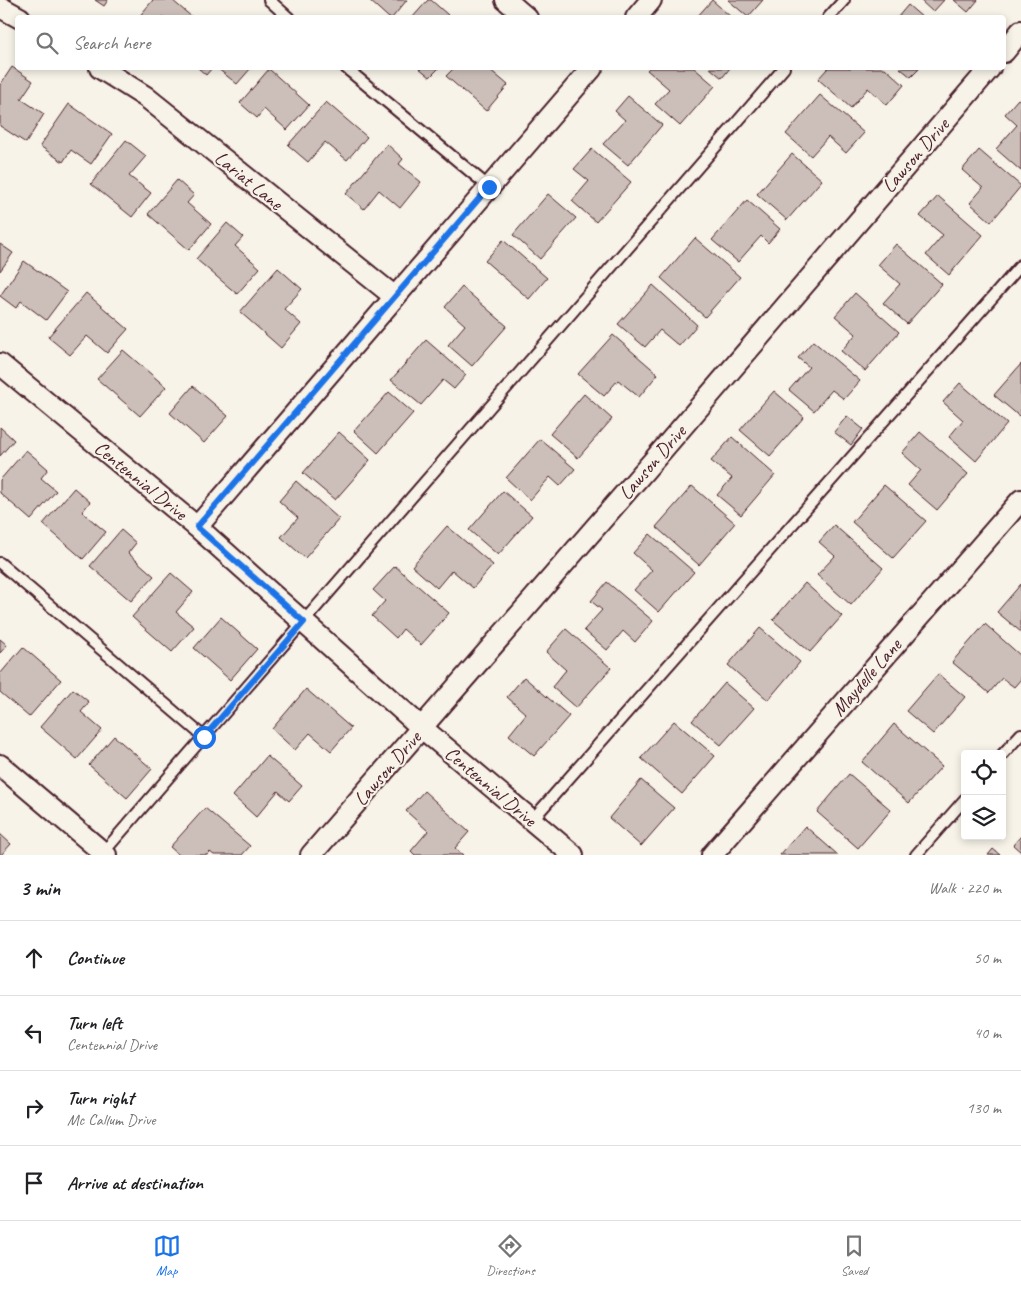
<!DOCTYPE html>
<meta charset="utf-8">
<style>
:root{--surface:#fff;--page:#f2f2f2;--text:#202124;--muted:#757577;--line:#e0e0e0;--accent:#1a73e8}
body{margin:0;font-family:Caveat,sans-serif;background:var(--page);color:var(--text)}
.controls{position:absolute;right:15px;bottom:15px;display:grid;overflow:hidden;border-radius:5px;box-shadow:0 2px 8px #0003}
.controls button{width:45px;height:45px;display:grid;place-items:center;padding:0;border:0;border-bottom:1px solid var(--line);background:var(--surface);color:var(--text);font:25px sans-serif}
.stop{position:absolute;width:15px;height:15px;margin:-11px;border:4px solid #1a73e8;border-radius:50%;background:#fff}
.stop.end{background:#1a73e8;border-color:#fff;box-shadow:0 1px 5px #0008}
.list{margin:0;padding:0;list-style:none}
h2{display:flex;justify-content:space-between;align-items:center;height:65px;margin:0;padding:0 20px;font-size:21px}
h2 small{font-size:16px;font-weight:400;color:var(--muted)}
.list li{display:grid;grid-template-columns:32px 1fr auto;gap:15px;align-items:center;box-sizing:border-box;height:75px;padding:0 20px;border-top:1px solid var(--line)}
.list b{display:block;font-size:19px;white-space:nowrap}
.list p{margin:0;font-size:16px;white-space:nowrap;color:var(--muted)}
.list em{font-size:16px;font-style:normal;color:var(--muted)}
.icon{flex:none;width:28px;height:28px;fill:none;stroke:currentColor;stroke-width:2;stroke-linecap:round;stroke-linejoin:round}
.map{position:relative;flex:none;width:1021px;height:855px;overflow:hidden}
.search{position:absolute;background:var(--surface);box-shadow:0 2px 8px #0003;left:15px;right:15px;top:15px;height:55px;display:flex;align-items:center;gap:12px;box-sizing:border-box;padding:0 18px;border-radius:5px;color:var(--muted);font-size:19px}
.sheet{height:365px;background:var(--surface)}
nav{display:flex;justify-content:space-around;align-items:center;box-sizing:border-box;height:70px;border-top:1px solid var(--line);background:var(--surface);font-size:14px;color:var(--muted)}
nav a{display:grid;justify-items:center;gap:2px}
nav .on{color:var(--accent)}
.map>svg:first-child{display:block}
.building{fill:#ccbfb9;stroke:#4a1f2b}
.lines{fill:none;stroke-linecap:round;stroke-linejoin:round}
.service-casing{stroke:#4a1f2b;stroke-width:14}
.minor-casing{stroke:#4a1f2b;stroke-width:24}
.service{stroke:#f7f3e8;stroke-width:10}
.minor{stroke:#f7f3e8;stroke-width:20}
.route{stroke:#1a73e8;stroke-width:6}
.labels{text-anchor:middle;stroke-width:4.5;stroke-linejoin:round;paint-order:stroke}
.street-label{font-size:20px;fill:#4a1f2b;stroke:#f7f3e8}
</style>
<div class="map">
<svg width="1021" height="855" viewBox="0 0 1021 855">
<rect width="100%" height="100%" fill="#f7f3e8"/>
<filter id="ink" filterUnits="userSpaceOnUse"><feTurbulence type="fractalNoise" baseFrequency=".02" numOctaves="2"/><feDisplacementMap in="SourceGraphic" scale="10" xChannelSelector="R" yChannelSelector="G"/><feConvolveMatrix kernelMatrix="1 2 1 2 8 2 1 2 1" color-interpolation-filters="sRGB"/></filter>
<g filter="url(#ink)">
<g class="building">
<path d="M95,0h13l-4,6z"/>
<path d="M153,0h19l21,18h-55z"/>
<path d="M369,0h38l-15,18h-3z"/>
<path d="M428,0h3l17,15 -2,3h-34z"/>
<path d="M712,0l20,18h-36z"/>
<path d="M728,0h35l-15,17z"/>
<path d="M920,0h24l-11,12z"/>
<path d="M954,0h24l-10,12z"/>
<path d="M908,5l15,13h-26z"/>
<path d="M12,67l21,14 -12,18 23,15 -18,29 -26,-17v-41z"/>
<path d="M198,68h14l-6,7z"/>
<path d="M217,68h34l-14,16z"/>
<path d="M419,68h20l-9,9z"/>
<path d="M454,68h34l20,17 -22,26 -40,-35z"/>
<path d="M649,68h45l21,18 -35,40 -25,-22 14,-15 -22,-19z"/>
<path d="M710,68h20l-8,10z"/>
<path d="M828,68h57l19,17 -17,20 -19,-17 -17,20 -33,-29z"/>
<path d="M900,68h20l-9,9z"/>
<path d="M269,69l40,36 -22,25 -23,-21 -7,9 -17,-15z"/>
<path d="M820,95l44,38 -18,20 -18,-16 -17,19 -25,-22z"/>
<path d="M628,96l34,29 -34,40 -25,-21 22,-24 -10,-9z"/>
<path d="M1018,99l3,2v70l-25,-22 21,-24 -12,-11z"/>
<path d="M326,102l41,35 -20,23 -22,-18 -17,20 -20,-17z"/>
<path d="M69,104l43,30 -21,30 -20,-14 -8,12 -23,-16z"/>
<path d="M126,140l20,16 -17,20 22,17 -19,24 -41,-33z"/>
<path d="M387,144l16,15 -4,5 22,18 -21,26 -21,-18 -15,19 -18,-15z"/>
<path d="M592,149l39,33 -35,40 -24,-21 17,-20 -15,-12z"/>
<path d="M979,150l42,36 -30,36 -21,-19 13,-15 -21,-18z"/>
<path d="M792,154l30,26 -35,40 -30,-26z"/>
<path d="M177,180l17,15 -7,8 24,21 -22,26 -41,-36z"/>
<path d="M548,194l28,24 -36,41 -27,-24z"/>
<path d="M938,196l45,39 -34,40 -23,-20 17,-20 -23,-19z"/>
<path d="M747,200l33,29 -12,14 -7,-7 -23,26 -26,-22z"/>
<path d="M227,223l16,14 -8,9 25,22 -23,26 -41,-35z"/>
<path d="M695,238l45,39 -35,40 -44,-39z"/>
<path d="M503,240l44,38 -18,21 -44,-38z"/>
<path d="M0,244l13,9 -13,18z"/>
<path d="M896,244l46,40 -35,40 -24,-21 17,-19 -22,-19z"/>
<path d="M24,261l43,31 -21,28 -25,-19 -5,7 -16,-12z"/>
<path d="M278,268l24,21 -18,20 17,15 -20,24 -41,-36z"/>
<path d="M653,285l44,40 -18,21 -19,-16 -15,17 -27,-23z"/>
<path d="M462,287l45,39 -35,40 -24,-21 17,-20 -20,-18z"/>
<path d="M86,293l42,36 -21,24 -20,-17 -17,19 -22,-18z"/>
<path d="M855,293l44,39 -34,39 -24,-20 15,-17 -21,-18z"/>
<path d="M613,335l45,39 -19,23 -21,-17 -14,16 -26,-22z"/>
<path d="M426,340l40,35 -12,14 -11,-9 -22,25 -30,-25z"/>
<path d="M813,341l47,40 -16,18 -12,-9 -18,21 -25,-21 20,-23 -11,-9z"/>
<path d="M123,350l43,37 -26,29 -43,-37z"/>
<path d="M1021,364v49l-2,3 -25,-21z"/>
<path d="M960,383l47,41 -31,37 -27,-24 14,-17 -20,-18z"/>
<path d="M193,386l35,30 -24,27 -34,-30z"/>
<path d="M774,391l30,26 -34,39 -30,-26z"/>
<path d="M389,392l24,21 -35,40 -24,-22z"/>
<path d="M584,394l28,25 -34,39 -28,-24z"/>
<path d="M847,416l16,13 -12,16 -17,-13z"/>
<path d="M0,427l14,13 -14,16z"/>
<path d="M339,432l31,28 -35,40 -32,-27z"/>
<path d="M920,432l48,42 -31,36 -29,-25 13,-15 -19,-17z"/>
<path d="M732,437l43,38 -34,40 -24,-20 15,-17 -21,-17z"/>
<path d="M540,439l35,30 -15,17 -10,-9 -20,23 -24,-22z"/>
<path d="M26,450l22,19 -7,9 15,13 -25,29 -31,-27v-13z"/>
<path d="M296,481l43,38 -34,39 -24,-21 17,-19 -19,-17z"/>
<path d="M884,485l42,36 -33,37 -41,-36z"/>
<path d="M692,486l43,37 -36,42 -43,-38z"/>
<path d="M74,488l16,14 -8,10 24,20 -23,27 -40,-35z"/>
<path d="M503,491l29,25 -34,39 -29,-25z"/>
<path d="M834,525l49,43 -32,37 -34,-30 18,-19 -16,-14z"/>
<path d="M447,526l46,39 -20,23 -21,-18 -15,18 -25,-22z"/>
<path d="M121,530l15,13 -8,10 26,23 -23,25 -41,-35z"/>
<path d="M650,534l44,38 -35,40 -25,-22 18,-20 -19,-17z"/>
<path d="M395,566l54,47 -28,32 -18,-16 -7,9 -24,-22 13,-15 -12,-11z"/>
<path d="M171,573l22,19 -17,20 18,15 -22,25 -40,-35z"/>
<path d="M607,582l46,39 -18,21 -12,-11 -16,19 -23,-20 18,-20 -11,-9z"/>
<path d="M805,583l37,33 -32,36 -37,-32z"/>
<path d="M1021,584v48l-24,-20z"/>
<path d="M221,617l36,32 -27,31 -36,-32z"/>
<path d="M985,624l36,32v23l-7,8 -12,-9 -13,15 -37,-31z"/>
<path d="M760,628l40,34 -32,38 -40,-35z"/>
<path d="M566,629l45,39 -35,40 -24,-21 14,-17 -20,-18z"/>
<path d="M0,639l7,6 -7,8z"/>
<path d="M23,647l38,33 -32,37 -29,-25v-18z"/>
<path d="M938,674l27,23 -32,37 -27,-23z"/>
<path d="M524,677l45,39 -35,40 -25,-21 17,-21 -19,-17z"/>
<path d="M725,683l29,25 -33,37 -29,-24z"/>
<path d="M73,689l16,13 -8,10 21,18 -25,29 -37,-32z"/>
<path d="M306,689l45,39 -20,23 -21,-18 -15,17 -23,-21z"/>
<path d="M674,721l41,35 -33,38 -41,-36z"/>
<path d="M894,724l48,42 -33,37 -47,-41z"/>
<path d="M114,736l38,33 -25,29 -38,-33z"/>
<path d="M267,756l35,30 -13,15 -11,-10 -22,26 -23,-21z"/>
<path d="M849,774l42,36 -33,38 -41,-36z"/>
<path d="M641,780l33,28 -33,38 -32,-28z"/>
<path d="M424,791l45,41 -14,16 8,7h-48l-4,-4 17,-20 -22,-20z"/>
<path d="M205,808l45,38 -8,9h-28l-4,-3 -3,3h-28l-9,-8z"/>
<path d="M805,826l33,29h-58z"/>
<path d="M0,834l11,10 -10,11h-1z"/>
<path d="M1021,836v16l-8,-7z"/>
<path d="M993,849l7,6h-12z"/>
</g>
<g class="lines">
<defs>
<g id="service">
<path d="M269,0l20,18"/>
<path d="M828,18l16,-18"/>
<path d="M346,68l143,119"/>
<path d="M0,563l204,174"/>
<path d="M1002,755l19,-21"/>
<path d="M532,820l489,-555"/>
<path d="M102,854l682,-786"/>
<path d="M916,855l49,-56"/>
</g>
<g id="minor">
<path d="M506,0l21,18"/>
<path d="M0,7l20,11"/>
<path d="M636,18l15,-18"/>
<path d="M1004,52l17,-21"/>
<path d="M100,68l46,29 249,200"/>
<path d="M0,364l197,163 225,201 151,127"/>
<path d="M197,527l395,-459"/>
<path d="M0,765l106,90"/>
<path d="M311,855l342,-394 337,-393"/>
<path d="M712,855l309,-355"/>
</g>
</defs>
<use href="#service" class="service-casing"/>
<use href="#minor" class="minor-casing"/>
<use href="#service" class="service"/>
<use href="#minor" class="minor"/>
</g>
</g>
<g class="lines" filter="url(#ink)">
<path class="route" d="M204,737l100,-115 -107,-95 292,-340"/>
</g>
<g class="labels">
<g class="street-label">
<text transform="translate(915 155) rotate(-49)" y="7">Lawson Drive</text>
<text transform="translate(249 180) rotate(39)" y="7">Lariat Lane</text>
<text transform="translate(652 462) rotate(-49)" y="7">Lawson Drive</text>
<text transform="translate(141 480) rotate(39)" y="7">Centennial Drive</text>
<text transform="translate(866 677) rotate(-49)" y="7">Maydelle Lane</text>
<text transform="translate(387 768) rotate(-49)" y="7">Lawson Drive</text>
<text transform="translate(491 786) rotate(40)" y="7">Centennial Drive</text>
</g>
</g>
</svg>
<div class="controls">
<button><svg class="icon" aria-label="locate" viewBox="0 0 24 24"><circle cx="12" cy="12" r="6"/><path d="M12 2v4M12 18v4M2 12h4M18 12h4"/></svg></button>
<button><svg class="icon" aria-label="layers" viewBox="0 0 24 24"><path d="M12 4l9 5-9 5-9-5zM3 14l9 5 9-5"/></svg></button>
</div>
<div class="stop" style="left:204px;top:737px"></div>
<div class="stop end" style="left:489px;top:187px"></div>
<div class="search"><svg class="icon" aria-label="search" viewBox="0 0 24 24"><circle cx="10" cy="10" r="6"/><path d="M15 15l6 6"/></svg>Search here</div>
</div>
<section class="sheet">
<h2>3 min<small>Walk · 220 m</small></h2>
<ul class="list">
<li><svg class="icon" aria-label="ahead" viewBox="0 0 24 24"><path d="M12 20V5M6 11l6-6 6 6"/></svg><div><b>Continue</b></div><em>50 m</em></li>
<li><svg class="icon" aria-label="left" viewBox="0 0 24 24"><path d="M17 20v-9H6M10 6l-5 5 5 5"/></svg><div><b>Turn left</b><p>Centennial Drive</p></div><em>40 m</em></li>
<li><svg class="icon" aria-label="right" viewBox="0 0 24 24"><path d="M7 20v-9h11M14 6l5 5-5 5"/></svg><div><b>Turn right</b><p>Mc Callum Drive</p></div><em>130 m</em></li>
<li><svg class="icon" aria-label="arrive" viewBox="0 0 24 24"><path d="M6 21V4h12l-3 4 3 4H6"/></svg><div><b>Arrive at destination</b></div></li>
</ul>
</section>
<nav>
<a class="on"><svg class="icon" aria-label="map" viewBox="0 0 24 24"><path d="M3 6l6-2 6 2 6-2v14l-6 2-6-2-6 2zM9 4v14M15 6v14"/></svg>Map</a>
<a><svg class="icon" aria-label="directions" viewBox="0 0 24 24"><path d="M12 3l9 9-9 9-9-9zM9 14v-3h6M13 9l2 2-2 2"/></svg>Directions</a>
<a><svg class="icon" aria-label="saved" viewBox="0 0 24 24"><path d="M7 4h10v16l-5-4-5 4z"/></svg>Saved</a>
</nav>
